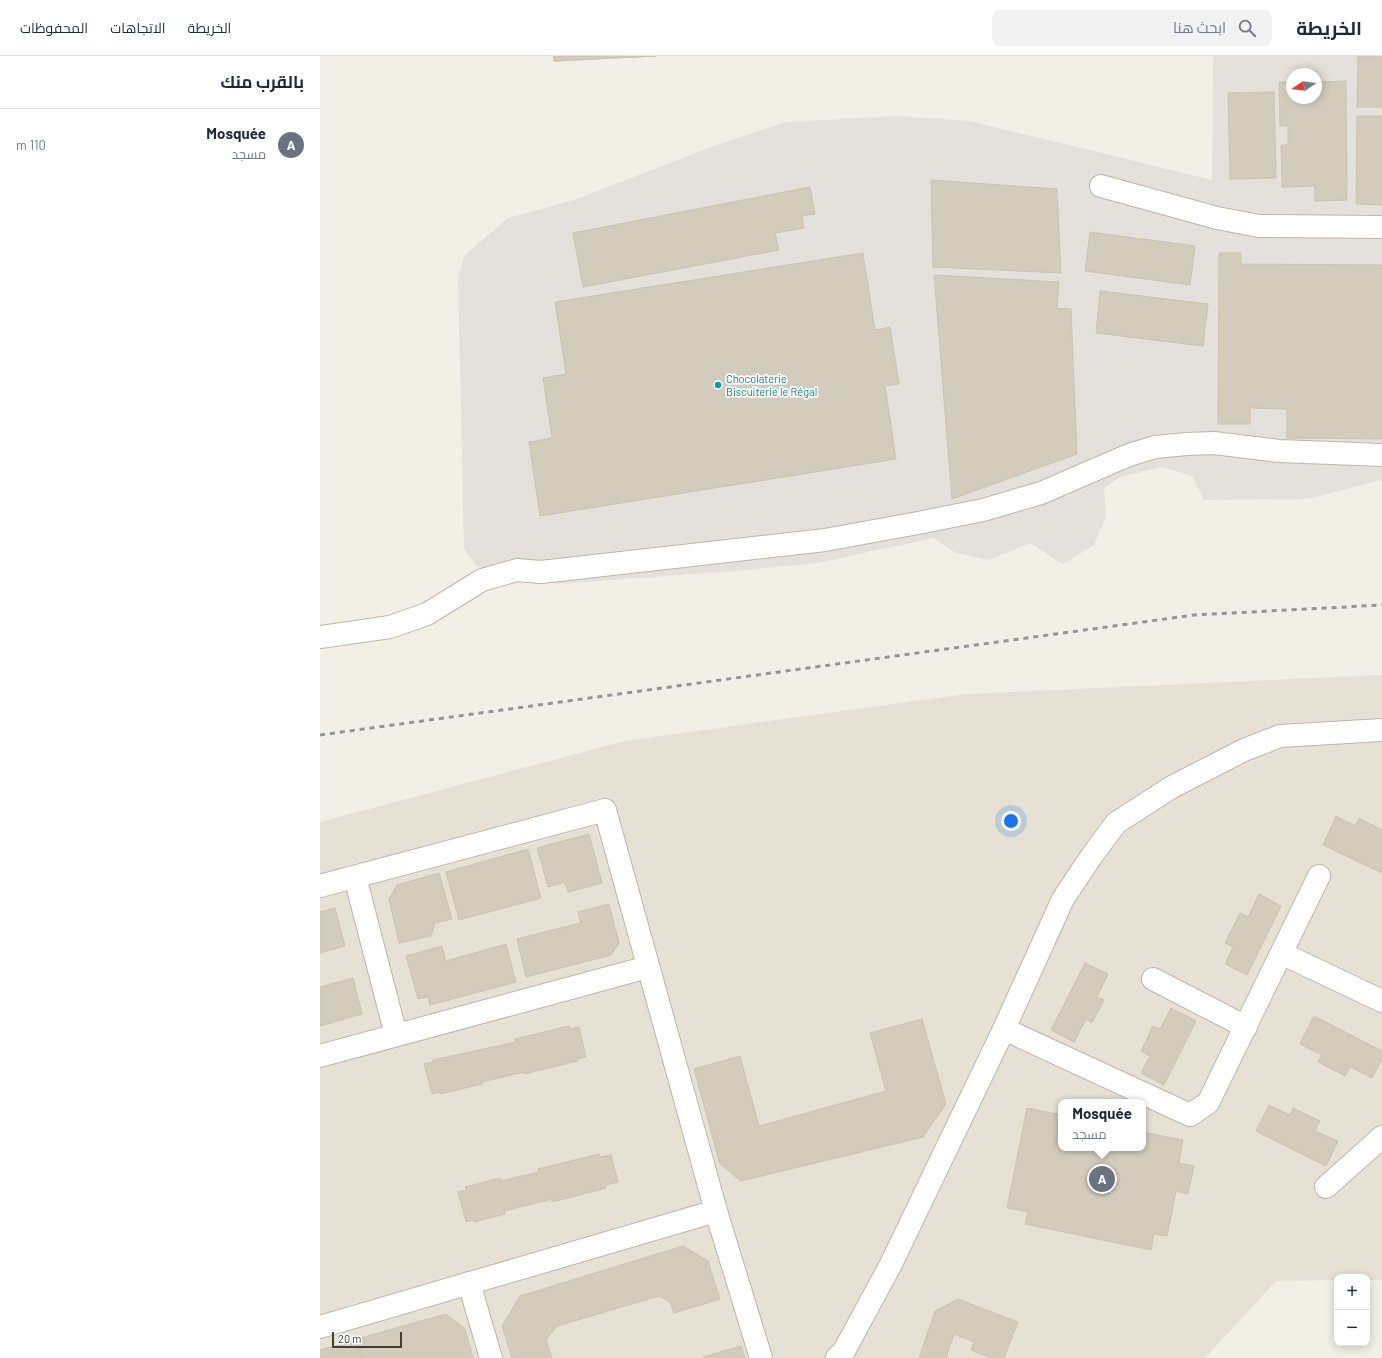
<!DOCTYPE html>
<html lang="ar">
<meta charset="utf-8">
<style>
:root{--surface:#fff;--page:#f2f2f3;--text:#1f2937;--muted:#747a83;--line:#e0e1e3;--accent:#ea580c}
body{margin:0;font-family:Barlow,Cairo,sans-serif;background:var(--page);color:var(--text);direction:rtl}
.controls{position:absolute;right:12px;bottom:12px;display:grid;overflow:hidden;border-radius:8px;box-shadow:0 2px 10px #0003}
.controls button{width:36px;height:36px;display:grid;place-items:center;padding:0;border:0;border-bottom:1px solid var(--line);background:var(--surface);color:var(--text);font:20px sans-serif}
.compass{position:absolute;left:966px;top:12px;width:36px;height:36px;border-radius:50%;background:var(--surface);box-shadow:0 2px 10px #0003;rotate:257deg}
.scale{position:absolute;left:12px;bottom:10px;width:70px;box-sizing:border-box;padding-left:4px;border:2px solid #443f36;border-top:0;font-size:11px;line-height:14px;white-space:nowrap;color:#443f36;-webkit-text-stroke:3px #fff;paint-order:stroke}
.you{position:absolute;left:691px;top:765px;width:14px;height:14px;margin:-10px;border:3px solid #fff;border-radius:50%;background:#1a73e8;box-shadow:0 0 0 6px #1a73e833}
.badge{display:grid;place-items:center;width:26px;height:26px;border-radius:50%;background:var(--accent);color:#fff;font-size:13px;font-weight:700}
.pin{position:absolute;translate:-50% -50%;border:2px solid #fff;box-shadow:0 1px 4px #0006}
.popup{position:absolute;left:738px;top:1043px;width:88px;height:52px;box-sizing:border-box;display:grid;place-content:center;border-radius:8px;background:var(--surface);filter:drop-shadow(0 1px 3px #0005);font-size:13px;white-space:nowrap;color:var(--muted)}
.popup b{font-size:15px;color:var(--text)}
.popup::after{content:'';position:absolute;left:50%;top:100%;margin-left:-8px;border:8px solid transparent;border-top-color:var(--surface)}
.list{margin:0;padding:0;list-style:none}
h2{display:flex;justify-content:space-between;align-items:center;height:52px;margin:0;padding:0 16px;font-size:17px}
h2 small{font-size:13px;font-weight:400;color:var(--muted)}
.list li{display:grid;grid-template-columns:26px 1fr auto;gap:12px;align-items:center;box-sizing:border-box;height:72px;padding:0 16px;border-top:1px solid var(--line)}
.list b{display:block;font-size:15px;white-space:nowrap}
.list p{margin:0;font-size:13px;white-space:nowrap;color:var(--muted)}
.list em{font-size:13px;font-style:normal;color:var(--muted)}
.icon{flex:none;width:22px;height:22px;fill:none;stroke:currentColor;stroke-width:2;stroke-linecap:round;stroke-linejoin:round}
.map{position:relative;flex:none;width:1062px;height:1302px;overflow:hidden;direction:ltr}
header{display:flex;align-items:center;gap:24px;box-sizing:border-box;height:56px;padding:0 20px;background:var(--surface);border-bottom:1px solid var(--line)}
header strong{font-size:19px}
nav{display:flex;gap:22px;margin-inline-start:auto;font-size:14px}
.search{width:280px;height:36px;background:var(--page);display:flex;align-items:center;gap:10px;box-sizing:border-box;padding:0 14px;border-radius:8px;color:var(--muted);font-size:15px}
main{display:flex}
aside{flex:1;background:var(--surface)}
.map>svg:first-child{display:block}
.residential{fill:#e6e1d4;fill-rule:evenodd}
.industrial{fill:#e4e0db;fill-rule:evenodd}
.building{fill:#d3cbbc;stroke:#cdc3b0}
.lines{fill:none;stroke-linecap:round;stroke-linejoin:round}
.minor-casing{stroke:#bdb7a9;stroke-width:24}
.minor{stroke:#fff;stroke-width:22}
.rail{stroke:#959595;stroke-width:3;stroke-dasharray:5 5;stroke-linecap:butt}
.culture-dot{fill:#0f9aa8;stroke:#fff;stroke-width:1.5}
.labels{text-anchor:middle;stroke-width:3.5;stroke-linejoin:round;paint-order:stroke}
.culture-label{font-size:11px;fill:#0d838f;stroke:#fff;text-anchor:start}
</style>
<header>
<strong>الخريطة</strong>
<div class="search"><svg class="icon" aria-label="search" viewBox="0 0 24 24"><circle cx="10" cy="10" r="6"/><path d="M15 15l6 6"/></svg>ابحث هنا</div>
<nav><a>الخريطة</a><a>الاتجاهات</a><a>المحفوظات</a></nav>
</header>
<main>
<div class="map">
<svg width="1062" height="1302" viewBox="0 0 1062 1302">
<rect width="100%" height="100%" fill="#f2efe6"/>
<path class="residential" d="M1062,619v605h-15v-3h-30v3l-61,1 -71,77h-885v-536l305,-81 341,-47zM741,1046h82v46h-82z"/>
<path class="industrial" d="M893,0h169v424l-74,19 -104,1 -12,-24 -30,-9 -42,10 -16,11 2,29 -12,28 -31,19 -33,-21 -41,17 -33,-7 -23,-15 -115,25 -84,8 -176,13 -55,-7 -27,-12 -12,-16 -6,-273 7,-21 43,-37 66,-18 140,-54 72,-24 110,-6 74,5 242,59zM972,18h24v24h-24z"/>
<g class="building">
<path d="M234,0h102l-102,5z"/>
<path d="M234,0h102l-102,5z"/>
<path d="M1038,0h24v51h-25z"/>
<path d="M1026,25l1,119 -32,1v-15l-33,1 -1,-41 7,-2v-18h-8l-1,-44h13v16h24v-16z"/>
<path d="M954,36l2,86 -46,1 -2,-86z"/>
<path d="M1037,60h25v89l-26,-1z"/>
<path d="M611,124l126,9 4,84 -128,-6z"/>
<path d="M490,131l5,27 -13,2 2,12 -29,5 4,17 -196,37 -10,-54z"/>
<path d="M770,176l105,14 -5,39 -105,-14z"/>
<path d="M543,197l12,77 15,-3 9,57 -14,2 11,73 -356,57 -11,-74 23,-4 -9,-60 23,-4 -11,-72z"/>
<path d="M899,197h22v11l141,1v174l-95,-1v-29l-37,-1v16h-32z"/>
<path d="M614,219l125,7 -2,26 14,1 6,145 -125,45z"/>
<path d="M780,235l108,13 -5,42 -107,-13z"/>
<path d="M1016,760l20,10 3,-8 23,12v43l-59,-28z"/>
<path d="M269,778l13,49 -34,9 -3,-10 -17,5 -11,-39z"/>
<path d="M208,793l13,49 -82,22 -13,-48z"/>
<path d="M119,817l13,46 -17,4 -4,13 -32,7 -10,-44 8,-14z"/>
<path d="M939,838l22,12 -34,69 -22,-11 8,-17 -8,-4 15,-30 8,4z"/>
<path d="M289,848l10,39 -8,12 -85,22 -9,-38 64,-16 -3,-11z"/>
<path d="M15,852l10,38 -25,7v-41z"/>
<path d="M186,888l10,38 -86,23 -2,-8 -10,2 -12,-43 36,-10 4,15z"/>
<path d="M765,907l23,11 -11,23 7,3 -12,23 -6,-4 -12,23 -23,-12z"/>
<path d="M33,922l9,36 -42,12v-39z"/>
<path d="M851,952l25,13 -32,64 -23,-12 9,-17 -9,-5 12,-25 7,3z"/>
<path d="M994,960l68,35v8l-10,19 -22,-11 -5,9 -27,-14 4,-7 -22,-11z"/>
<path d="M602,963l24,85 -23,33 -182,44 -21,-17 -26,-95 46,-13 19,70 127,-35 -16,-58z"/>
<path d="M249,970l1,3 9,-2 7,30 -9,2 1,2 -54,13v-2l-42,10v2l-42,10 -1,-2 -7,2 -8,-30 9,-2v-2l83,-18 -1,-3z"/>
<path d="M949,1049l21,10 3,-7 27,13 -5,10 23,10 -12,25 -70,-35z"/>
<path d="M707,1052l34,7v33h82v-16l40,8 -4,23 15,3 -6,28 -12,-3 -9,45 -13,-2 -3,16 -126,-26 3,-12 -21,-4z"/>
<path d="M279,1098l1,3 11,-2 7,27 -12,3v3l-54,14v-3l-48,12 1,3 -31,8 -1,-2 -7,2 -8,-30 8,-2 -1,-3 35,-9 1,3 38,-9 -1,-3z"/>
<path d="M363,1190l25,15 12,38 -46,14 -4,-11 -11,-6 -102,30 -11,14 6,18h-40l-10,-32 18,-30z"/>
<path d="M638,1243l60,23 -14,36h-13l-20,-8 3,-8 -20,-8 -8,23 3,1h-30l16,-47z"/>
<path d="M126,1258l19,15 8,29h-111l-5,-19z"/>
<path d="M38,1284l4,18h-42v-8z"/>
<path d="M421,1290l4,12h-41l-1,-1z"/>
</g>
<g class="lines">
<defs>
<g id="minor">
<path d="M781,130l116,32 42,8 123,1"/>
<path d="M0,581l70,-10 37,-13 55,-34 35,-10 24,2 284,-32 93,-17 65,-13 58,-17 88,-38 26,-8 32,-3 27,-1 65,8 103,4"/>
<path d="M35,821l41,158"/>
<path d="M0,830l285,-76 111,401 45,147"/>
<path d="M963,898l99,47"/>
<path d="M833,923l93,48"/>
<path d="M684,973l186,86 18,-12 111,-227"/>
<path d="M0,1000l328,-89"/>
<path d="M1006,1131l56,-50"/>
<path d="M149,1227l22,75"/>
<path d="M0,1271l396,-116"/>
<path d="M517,1302l7,-7 47,-87 113,-235 59,-130 28,-42 25,-34 56,-36 72,-37 36,-14 102,-6"/>
</g>
</defs>
<use href="#minor" class="minor-casing"/>
<use href="#minor" class="minor"/>
<path class="rail" d="M0,679l874,-120 188,-10"/>
</g>
<circle class="culture-dot" cx="398" cy="329" r="4"/>
<g class="labels">
<g class="culture-label">
<text x="406" y="327">Chocolaterie<tspan x="406" dy="13">Biscuiterie le Régal</tspan></text>
</g>
</g>
</svg>
<div class="controls">
<button>+</button>
<button>−</button>
</div>
<svg class="compass" viewBox="-18 -18 36 36"><path d="M0-13l5 13h-10z" fill="#e53935"/><path d="M0 13l5-13h-10z" fill="#747a83"/></svg>
<div class="scale">20 m</div>
<div class="you"></div>
<div class="pin badge" style="left:782px;top:1123px;background:#6b7280">A</div>
<div class="popup"><b>Mosquée</b>مسجد</div>
</div>
<aside>
<h2>بالقرب منك<small></small></h2>
<ul class="list">
<li><span class="badge" style="background:#6b7280">A</span><div><b>Mosquée</b><p>مسجد</p></div><em>110 m</em></li>
</ul>
</aside>
</main>
